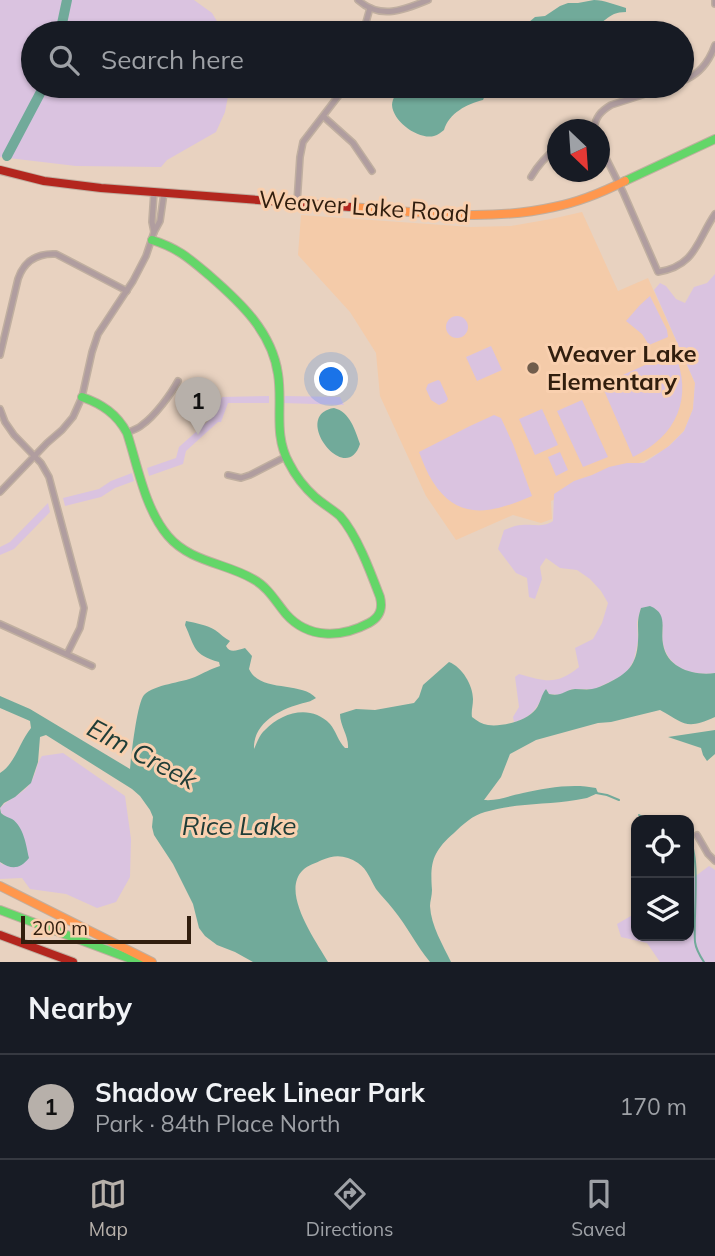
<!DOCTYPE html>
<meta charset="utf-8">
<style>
:root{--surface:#171b24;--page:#20242c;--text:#f1f3f6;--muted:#9ea1a6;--line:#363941;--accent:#b7b0aa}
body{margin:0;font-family:Mulish,sans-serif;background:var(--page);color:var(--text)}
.controls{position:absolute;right:21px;bottom:21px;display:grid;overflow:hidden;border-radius:14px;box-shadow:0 2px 5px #0004}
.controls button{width:63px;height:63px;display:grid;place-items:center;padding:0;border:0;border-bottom:2px solid var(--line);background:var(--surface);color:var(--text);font:35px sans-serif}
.compass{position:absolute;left:547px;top:119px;width:63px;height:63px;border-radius:50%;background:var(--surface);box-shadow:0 2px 5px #0004;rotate:155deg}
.scale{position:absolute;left:21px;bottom:18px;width:170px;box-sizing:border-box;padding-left:7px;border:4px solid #311e0e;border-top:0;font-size:19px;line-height:24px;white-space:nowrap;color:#311e0e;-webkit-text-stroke:5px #f9d0af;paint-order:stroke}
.you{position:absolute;left:332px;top:380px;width:24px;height:24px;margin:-18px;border:5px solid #fff;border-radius:50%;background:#1a73e8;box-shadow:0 0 0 10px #1a73e833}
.badge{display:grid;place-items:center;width:46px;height:46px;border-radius:50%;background:var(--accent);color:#111;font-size:23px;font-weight:700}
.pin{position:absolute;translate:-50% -58px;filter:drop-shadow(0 2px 4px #0008)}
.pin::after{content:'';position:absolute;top:37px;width:24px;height:21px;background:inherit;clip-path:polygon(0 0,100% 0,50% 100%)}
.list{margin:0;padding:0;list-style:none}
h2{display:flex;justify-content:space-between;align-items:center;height:91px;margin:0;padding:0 28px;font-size:30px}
h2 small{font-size:23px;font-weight:400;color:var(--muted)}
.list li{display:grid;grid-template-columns:46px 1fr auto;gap:21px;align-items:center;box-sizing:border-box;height:105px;padding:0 28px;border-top:2px solid var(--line)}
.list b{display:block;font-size:26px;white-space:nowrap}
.list p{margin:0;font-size:23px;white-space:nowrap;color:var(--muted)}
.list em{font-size:23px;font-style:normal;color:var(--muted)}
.icon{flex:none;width:38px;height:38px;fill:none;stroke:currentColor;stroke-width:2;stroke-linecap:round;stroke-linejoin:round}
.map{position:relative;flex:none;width:715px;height:962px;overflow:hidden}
.search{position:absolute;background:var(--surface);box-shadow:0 2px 5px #0004;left:21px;right:21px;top:21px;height:77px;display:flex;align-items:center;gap:18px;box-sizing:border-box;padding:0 24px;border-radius:38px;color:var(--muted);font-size:26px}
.sheet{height:196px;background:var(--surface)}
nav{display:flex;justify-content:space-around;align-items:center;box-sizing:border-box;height:98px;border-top:2px solid var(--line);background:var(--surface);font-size:19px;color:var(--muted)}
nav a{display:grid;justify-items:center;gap:4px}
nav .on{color:var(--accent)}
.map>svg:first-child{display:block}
.built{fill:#f4cba9}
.green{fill:#dac3e0}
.water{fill:#71aa9a}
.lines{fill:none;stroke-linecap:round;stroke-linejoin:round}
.stream{stroke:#71aa9a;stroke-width:2}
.river{stroke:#71aa9a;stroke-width:10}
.street-casing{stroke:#c0afa0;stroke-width:8}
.fast-casing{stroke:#c0afa0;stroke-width:10}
.slow-casing{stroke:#c0afa0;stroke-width:10}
.jam-casing{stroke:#c0afa0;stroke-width:10}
.street{stroke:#b09d9f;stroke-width:5}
.fast{stroke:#63d668;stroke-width:8}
.slow{stroke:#ff974d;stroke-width:8}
.jam{stroke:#b3261e;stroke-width:8}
.poi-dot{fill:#715d4c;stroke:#f9d0af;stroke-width:2.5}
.labels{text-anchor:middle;stroke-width:6;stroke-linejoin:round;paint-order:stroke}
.street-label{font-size:24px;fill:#311e0e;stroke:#f9d0af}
.poi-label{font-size:24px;font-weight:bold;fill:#311e0e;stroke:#f9d0af;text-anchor:start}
.water-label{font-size:26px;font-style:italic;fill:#203d37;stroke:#f9d0af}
</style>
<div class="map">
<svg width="715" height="962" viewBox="0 0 715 962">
<rect width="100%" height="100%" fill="#e8d2c0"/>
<path class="built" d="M582,212l36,79 30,-13 47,105 -2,26 -9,22 -17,17 -21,12 -95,41 1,18 -11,4 -28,-8 -57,25 -30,-44 -46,-100 -4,-43 -26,-41 -52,-57 3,-40 170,12 40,-1 40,-7z"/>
<g class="green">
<path d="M0,0h194l18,13 12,20h-191v53h197l-5,26 -9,20 -49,28 -6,7 -85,-1 -76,-9z"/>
<path d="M715,274v399c-21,3 -45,-4 -51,-26 -5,-16 4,-20 -8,-38l-15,-1 -4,14 1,19 -4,19 -8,14 -31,15h-23l-12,6 -11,-1 -3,-5c-8,17 -12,28 -32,33l-1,-5 6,-10 -4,-30 4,-3c26,7 37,12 60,-7l-4,-19 18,-9 9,-16 6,-20 -7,-12 -11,-12 -13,-9 -17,-2 -14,-10 -6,9 2,12 -7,20 -6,-2 -2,-19 -11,-5 -18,-24 6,-19c5,-2 12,-5 18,-5 12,-1 20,3 31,-4l1,-27 20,-13 18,-6 17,-8 18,-4h17l25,-17 15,-15 9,-22 2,-26 -41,-93 6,-7 6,3 10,13 9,4 9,-16 13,-4z"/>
<path d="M650,296l17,34 1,7 -19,8 -7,-11 -16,-13 14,-16z"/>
<circle cx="457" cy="327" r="11"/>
<path d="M491,346l11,24 -25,11 -11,-24z"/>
<path d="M674,352c20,45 3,84 -41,105l-30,-69 2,-5z"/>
<path d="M438,380l2,1 8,18 -2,3 -7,3 -8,-5 -5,-11 2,-5z"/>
<path d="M269,396v7h-41l-7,19h-3l-32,29 -3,13 -34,12 -2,-8 29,-10 3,-11 37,-33 6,-17z"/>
<path d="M285,396l55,1 4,8 -60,-2z"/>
<path d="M582,400l26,57 -25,10 -26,-56z"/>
<path d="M542,409l16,36 -23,10 -16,-36z"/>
<path d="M494,415l7,3 12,26 19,52c-37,16 -73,27 -99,-14 -6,-9 -10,-20 -14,-30l51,-26z"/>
<path d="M560,452l8,18 -12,6 -8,-19z"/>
<path d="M132,473l2,8 -19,7 -14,9 -36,9 -2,-8 36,-9 12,-8z"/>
<path d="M48,503l2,9 -36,37 -14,6v-8l10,-5z"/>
<path d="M63,753l62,43 6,43 -1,38 -14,25 -19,6 -31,-14 -36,-5 -8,-11 -22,1v-17l3,3 3,-48 -5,-4 -1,-5c9,-10 24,-14 31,-26 5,-8 5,-18 11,-26z"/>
<path d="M709,866l6,4v92h-55l-13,-19 -26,-6 -4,-13 19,-11v23h53v-55z"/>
</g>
<g class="water">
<path d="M594,0c10,0 22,5 32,8v4c-20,0 -21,13 -37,18 -6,3 -12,1 -18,3h-55l19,-16 10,-1 15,-10 8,-3h10z"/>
<path d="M402,86h87l-6,14c-16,4 -34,13 -39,30 -3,2 -6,5 -10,6 -15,4 -41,-14 -42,-31 0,-7 6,-14 10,-19z"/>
<path d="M334,408c16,4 21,22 26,36 -14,44 -70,-29 -26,-36z"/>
<path d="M650,606c19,8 10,23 13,38 4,25 32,32 52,29v44c-29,13 -30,7 -55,-7l-49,12 -13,1 -62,17 -26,14 -9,23 -17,23c15,1 24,-4 39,-7 22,-5 50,-10 73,-5l2,5 -11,5 -11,2c-30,5 -62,3 -91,12 -12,3 -23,13 -31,21 -22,19 -24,30 -22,57 0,6 -2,11 -2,16 1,20 13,39 21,56h-21c-14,-17 -23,-36 -37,-53 -5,-7 -12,-13 -17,-20 -6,-10 -8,-19 -18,-26 -12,-8 -23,-9 -36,-3 -6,3 -14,5 -19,10 -23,22 13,71 25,92h-75l-18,-10 -18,-7 -12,-9 -6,-8 -6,-24 -20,-40 -19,-29 -2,-8 1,-10 -3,-7 -10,-14 -8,-7 -86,-54 -6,2 -2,25 -7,21 -16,14 -11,6 -4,5 1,5c3,3 7,4 11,6 12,8 14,26 17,39 -9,11 -17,12 -29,4v-89c15,-9 20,-32 31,-45l-1,-7 -30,-13v-12l30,13 100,60c1,-12 7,-66 14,-74 11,-11 37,-12 51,-18 9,-4 15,-8 25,-11l-1,-4c-26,-7 -24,-15 -34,-37l1,-4c10,2 21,4 29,9 6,4 9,8 15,11l-4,5c4,8 11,4 19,2l7,8 -3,13c11,24 52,12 67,29 -6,4 -9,4 -16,6 -22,6 -47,20 -46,45 3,-6 5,-14 11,-19 17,-18 46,-26 65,-6 6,7 8,17 15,24h3c1,-12 -8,-22 -8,-34l16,-5 19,1 39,-7 5,-6 4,-12 26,-23c13,5 24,23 24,37 0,7 -2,12 -1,18 5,4 10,7 16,8 14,2 39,-4 48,-16 5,-7 5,-14 10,-20l3,5c13,3 15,-4 26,-5 6,0 12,1 17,0 6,-1 11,-4 16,-6 19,-9 29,-18 30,-42 1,-14 -2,-18 3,-33z"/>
<path d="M715,730v24l-8,7 -4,-6 -2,-7 -33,-11z"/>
</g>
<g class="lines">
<g class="stream">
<path d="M596,793l11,2 12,5"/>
<path d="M639,815l9,5"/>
<path d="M689,839c12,16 4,81 6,103 1,7 5,14 9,20"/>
</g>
<g class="river">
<path d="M60,33l7,-33"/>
<path d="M7,156l37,-70"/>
</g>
<defs>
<g id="street">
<path d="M358,0c22,20 46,10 70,0"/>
<path d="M715,0v4"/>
<path d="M363,33l7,-25"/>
<path d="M682,81c17,-6 27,-19 33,-36"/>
<path d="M324,117l29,26 19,28"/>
<path d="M594,130c1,-13 7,-19 17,-25l59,-19"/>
<path d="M600,146l23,46 35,80c38,-6 39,-32 57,-58"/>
<path d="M531,177c7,-12 15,-21 27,-30"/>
<path d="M297,203l3,-46 3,-15 43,-56"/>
<path d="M154,232l-2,-10 2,-30"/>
<path d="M0,355l18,-76c6,-18 19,-26 38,-25l71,37"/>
<path d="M0,409l5,13 9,13 27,28 8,14 35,131 -4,20 -13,26"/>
<path d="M127,433c5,-3 11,-4 15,-8 13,-9 29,-31 36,-44"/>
<path d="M228,475l13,3 9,-3 35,-18"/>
<path d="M0,492l47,-49 15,-13 11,-13 9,-20 10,-45 6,-18 35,-53 13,-25 8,-24 6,-11 4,-28"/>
<path d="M0,624l92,42"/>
<path d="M697,835l11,19 7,7"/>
</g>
<g id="fast">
<path d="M625,181l90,-42"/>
<path d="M82,397c20,7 35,17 45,36 11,34 18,76 41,103 22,26 58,27 85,43 15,8 23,23 33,35 22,25 55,24 83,9 11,-6 14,-14 11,-26 -9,-24 -23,-62 -40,-81 -8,-7 -17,-12 -25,-19 -11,-10 -20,-22 -26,-34 -16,-29 -6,-58 -11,-89 -6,-42 -37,-71 -68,-98 -20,-17 -32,-28 -58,-36"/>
<path d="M0,910l139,52"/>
</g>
<g id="slow">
<path d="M350,207c68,5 137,15 204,0 25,-5 49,-15 71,-26"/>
<path d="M0,886l152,76"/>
</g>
<g id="jam">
<path d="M0,170l44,11 57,7 249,19"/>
<path d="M0,935l73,27"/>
</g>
</defs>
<use href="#street" class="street-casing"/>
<use href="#fast" class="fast-casing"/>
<use href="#slow" class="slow-casing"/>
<use href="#jam" class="jam-casing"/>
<use href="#street" class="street"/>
<use href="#fast" class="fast"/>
<use href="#slow" class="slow"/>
<use href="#jam" class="jam"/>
</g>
<circle class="poi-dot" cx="533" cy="368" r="7"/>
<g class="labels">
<g class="street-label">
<text transform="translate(364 207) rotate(4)" y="8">Weaver Lake Road</text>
</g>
<g class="poi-label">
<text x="547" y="362">Weaver Lake<tspan x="547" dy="28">Elementary</tspan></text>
</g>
<g class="water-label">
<text transform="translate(142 754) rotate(28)" y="9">Elm Creek</text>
<text x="239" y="835">Rice Lake</text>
</g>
</g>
</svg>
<div class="controls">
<button><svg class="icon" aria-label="locate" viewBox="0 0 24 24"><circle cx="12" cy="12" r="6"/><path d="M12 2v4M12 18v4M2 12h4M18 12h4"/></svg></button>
<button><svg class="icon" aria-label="layers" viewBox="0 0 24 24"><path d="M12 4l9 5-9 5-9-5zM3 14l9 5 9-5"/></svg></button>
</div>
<svg class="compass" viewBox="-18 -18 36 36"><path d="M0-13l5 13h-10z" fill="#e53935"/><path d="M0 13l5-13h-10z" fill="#9ea1a6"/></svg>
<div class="scale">200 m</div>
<div class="you"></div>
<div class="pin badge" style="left:198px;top:435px">1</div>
<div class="search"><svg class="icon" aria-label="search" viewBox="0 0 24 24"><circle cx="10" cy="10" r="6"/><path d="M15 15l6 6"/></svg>Search here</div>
</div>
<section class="sheet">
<h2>Nearby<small></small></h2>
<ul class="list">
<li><span class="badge">1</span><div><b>Shadow Creek Linear Park</b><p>Park · 84th Place North</p></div><em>170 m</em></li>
</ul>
</section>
<nav>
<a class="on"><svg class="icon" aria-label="map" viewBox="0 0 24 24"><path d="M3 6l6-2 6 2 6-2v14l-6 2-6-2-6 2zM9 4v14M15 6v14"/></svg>Map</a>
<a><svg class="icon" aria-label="directions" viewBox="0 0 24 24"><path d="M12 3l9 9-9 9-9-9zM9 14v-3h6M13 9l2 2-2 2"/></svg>Directions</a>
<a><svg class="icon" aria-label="saved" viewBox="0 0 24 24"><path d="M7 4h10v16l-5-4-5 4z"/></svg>Saved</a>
</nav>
